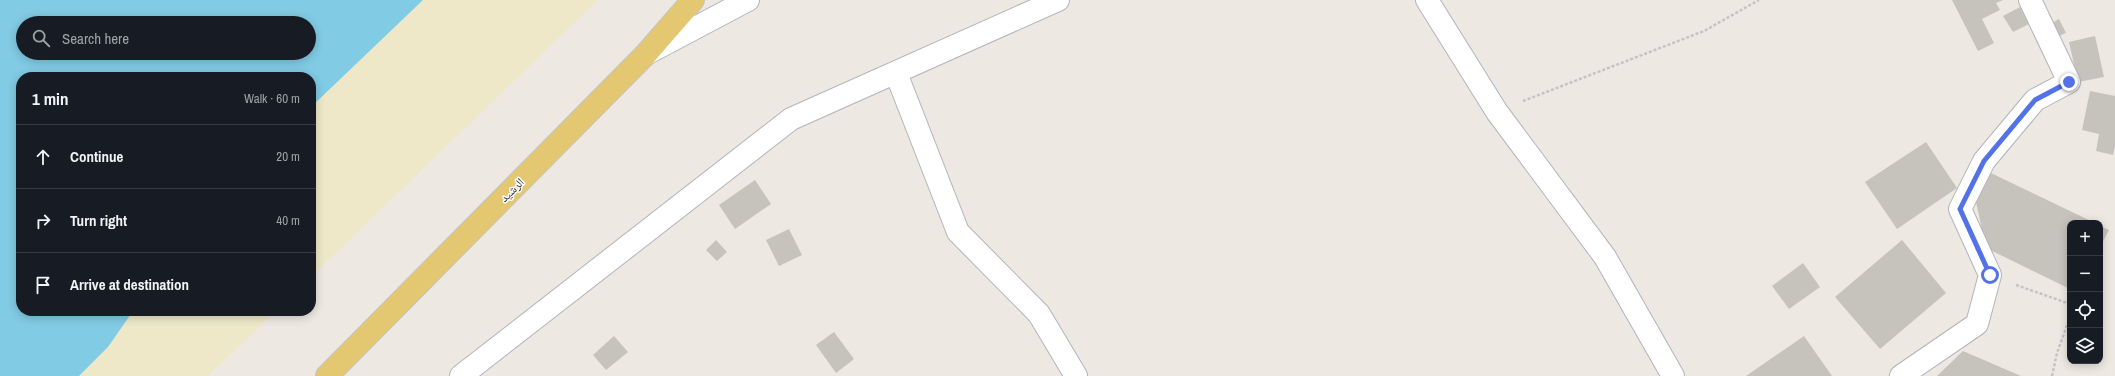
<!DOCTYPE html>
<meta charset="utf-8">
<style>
:root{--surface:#171b24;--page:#242831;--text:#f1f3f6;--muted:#9ea1a6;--line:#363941}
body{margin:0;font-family:"Archivo Narrow","Noto Naskh Arabic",sans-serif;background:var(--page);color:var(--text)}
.controls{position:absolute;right:12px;bottom:12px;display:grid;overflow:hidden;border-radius:8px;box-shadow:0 2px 10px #0003}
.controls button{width:36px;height:36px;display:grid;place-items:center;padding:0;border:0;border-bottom:1px solid var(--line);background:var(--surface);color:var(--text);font:20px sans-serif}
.stop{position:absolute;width:12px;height:12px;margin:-9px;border:3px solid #5472e8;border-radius:50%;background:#fff}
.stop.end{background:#5472e8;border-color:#fff;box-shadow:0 1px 4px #0008}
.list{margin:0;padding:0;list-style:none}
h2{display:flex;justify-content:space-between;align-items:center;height:52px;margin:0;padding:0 16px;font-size:17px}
h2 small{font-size:13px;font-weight:400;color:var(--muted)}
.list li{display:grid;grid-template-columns:26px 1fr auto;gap:12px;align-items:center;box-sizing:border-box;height:64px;padding:0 16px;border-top:1px solid var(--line)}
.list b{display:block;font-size:15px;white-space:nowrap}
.list em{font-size:13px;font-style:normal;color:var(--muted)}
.icon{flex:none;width:22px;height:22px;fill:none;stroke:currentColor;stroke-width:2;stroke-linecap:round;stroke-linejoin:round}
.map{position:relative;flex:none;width:2115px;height:376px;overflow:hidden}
.search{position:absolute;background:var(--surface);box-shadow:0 2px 10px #0003;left:16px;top:16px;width:300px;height:44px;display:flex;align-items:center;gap:10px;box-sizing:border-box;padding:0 14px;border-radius:22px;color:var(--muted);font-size:15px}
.panel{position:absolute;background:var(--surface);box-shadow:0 2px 10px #0003;left:16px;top:72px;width:300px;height:244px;border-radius:16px}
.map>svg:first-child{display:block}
.sand{fill:#eee8c9}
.water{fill:#81cbe4;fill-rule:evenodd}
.building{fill:#c6c3bd}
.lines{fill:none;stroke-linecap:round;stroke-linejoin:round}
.minor-casing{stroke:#b2b4bc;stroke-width:24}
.major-casing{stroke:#c4c4c4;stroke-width:24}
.path{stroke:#c4c4c4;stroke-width:2.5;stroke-dasharray:3 2;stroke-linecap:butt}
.minor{stroke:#fff;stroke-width:22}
.major{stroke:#e4c771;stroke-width:22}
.route{stroke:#5472e8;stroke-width:5}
.labels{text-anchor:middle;stroke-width:3;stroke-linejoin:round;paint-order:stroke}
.street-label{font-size:12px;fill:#2e2e2e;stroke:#fff}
</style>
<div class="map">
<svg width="2115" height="376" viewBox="0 0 2115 376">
<rect width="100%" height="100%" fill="#ede8e2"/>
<g class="sand">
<path d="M423,0h175l-287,277v-170z"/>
<path d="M133,311h143l-68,65h-129l29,-29z"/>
</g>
<path class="water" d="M0,0h423l-112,107v-30h-290v234h112l-25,36 -29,29h-79zM23,23h286v30h-286z"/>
<g class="building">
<path d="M1952,0h51l-7,3 4,7 -18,9 12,24 -16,8z"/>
<path d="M2020,7l9,17 -16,8 -10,-16z"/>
<path d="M2059,19l7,14 -11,5 -7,-13z"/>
<path d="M2095,36l9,41 -26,5 -9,-40z"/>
<path d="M2090,91l25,5v50l-2,9 -17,-4 3,-17 -17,-4z"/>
<path d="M1926,142l31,46 -60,41 -32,-47z"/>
<path d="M1991,173l104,50h-25v66l-84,-41 -10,-46z"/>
<path d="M755,180l16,24 -36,25 -16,-24z"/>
<path d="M2100,226l9,4 -9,17z"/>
<path d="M789,229l13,26 -23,11 -13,-26z"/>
<path d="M716,240l11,12 -10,9 -11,-11z"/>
<path d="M1902,240l44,53 -66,56 -45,-52z"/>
<path d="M1803,263l17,24 -31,22 -17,-23z"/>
<path d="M834,332l20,27 -18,14 -20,-28z"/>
<path d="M614,336l14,16 -22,18 -13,-15z"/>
<path d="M1804,336l28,40h-86z"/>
<path d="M1963,351l58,25h-84z"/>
</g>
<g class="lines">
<defs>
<g id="minor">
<path d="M1427,0l70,112 108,145 68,119"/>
<path d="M646,54l102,-54"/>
<path d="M896,73l62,159 81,82 37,62"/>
<path d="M461,376l330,-257 267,-119"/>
<path d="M1901,376l76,-52 13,-49 -30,-66 24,-48 51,-61 34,-18 -39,-82"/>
</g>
<path id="major" d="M327,376l319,-322 47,-54"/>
</defs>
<use href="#minor" class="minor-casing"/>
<use href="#major" class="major-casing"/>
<g class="path">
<path d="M1523,101l181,-70 55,-31"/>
<path d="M2016,285l54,19"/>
<path d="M2052,376l5,-23 13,-36"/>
</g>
<use href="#minor" class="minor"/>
<use href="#major" class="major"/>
</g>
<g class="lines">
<path class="route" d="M1990,275l-30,-66 24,-48 51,-61 34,-18"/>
</g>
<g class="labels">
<g class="street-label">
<text transform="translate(512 190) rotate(-45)" y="4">الرشيد</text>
</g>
</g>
</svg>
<div class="controls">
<button>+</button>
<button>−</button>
<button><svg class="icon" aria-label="locate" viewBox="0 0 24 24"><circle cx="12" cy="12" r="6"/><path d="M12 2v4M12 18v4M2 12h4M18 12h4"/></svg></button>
<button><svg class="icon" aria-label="layers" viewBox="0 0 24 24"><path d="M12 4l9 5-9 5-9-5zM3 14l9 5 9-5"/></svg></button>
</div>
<div class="stop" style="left:1990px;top:275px"></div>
<div class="stop end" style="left:2069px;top:82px"></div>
<div class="search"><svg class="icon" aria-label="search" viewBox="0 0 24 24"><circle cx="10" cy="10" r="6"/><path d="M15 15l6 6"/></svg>Search here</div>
<section class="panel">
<h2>1 min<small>Walk · 60 m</small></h2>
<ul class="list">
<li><svg class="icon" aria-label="ahead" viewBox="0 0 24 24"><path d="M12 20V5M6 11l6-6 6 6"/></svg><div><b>Continue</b></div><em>20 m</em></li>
<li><svg class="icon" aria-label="right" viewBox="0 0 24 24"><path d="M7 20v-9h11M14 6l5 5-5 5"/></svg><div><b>Turn right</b></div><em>40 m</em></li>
<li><svg class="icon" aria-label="arrive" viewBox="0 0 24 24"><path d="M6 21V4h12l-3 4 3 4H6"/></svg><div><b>Arrive at destination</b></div></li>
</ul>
</section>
</div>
